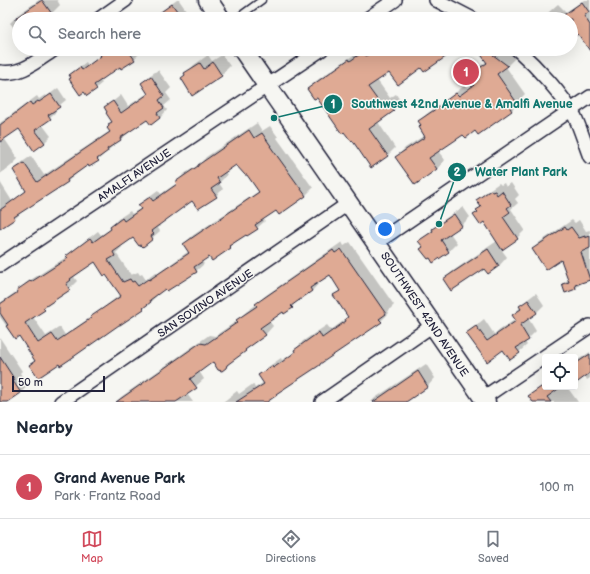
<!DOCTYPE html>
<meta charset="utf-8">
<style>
:root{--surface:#fff;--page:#f6f6f7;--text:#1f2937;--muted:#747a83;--line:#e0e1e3;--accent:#d1495b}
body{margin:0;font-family:"Balsamiq Sans",sans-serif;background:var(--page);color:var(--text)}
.controls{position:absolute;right:12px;bottom:12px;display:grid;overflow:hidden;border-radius:4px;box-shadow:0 4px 16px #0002}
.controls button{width:36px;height:36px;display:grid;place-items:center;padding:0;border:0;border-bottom:1px solid var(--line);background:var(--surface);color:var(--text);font:20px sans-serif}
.scale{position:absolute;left:12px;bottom:10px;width:93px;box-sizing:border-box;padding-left:4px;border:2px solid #22223b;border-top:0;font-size:11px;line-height:14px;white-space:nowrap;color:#22223b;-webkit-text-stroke:3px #f6f6f2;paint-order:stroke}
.you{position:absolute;left:385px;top:229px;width:14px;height:14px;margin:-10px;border:3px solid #fff;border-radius:50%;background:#1a73e8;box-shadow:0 0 0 6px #1a73e833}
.badge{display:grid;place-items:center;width:26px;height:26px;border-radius:50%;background:var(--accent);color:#fff;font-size:13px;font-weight:700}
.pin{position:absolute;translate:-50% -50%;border:2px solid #fff;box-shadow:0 1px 4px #0006}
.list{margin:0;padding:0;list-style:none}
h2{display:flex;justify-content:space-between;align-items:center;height:52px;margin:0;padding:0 16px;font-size:17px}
h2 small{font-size:13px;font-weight:400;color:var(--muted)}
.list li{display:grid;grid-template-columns:26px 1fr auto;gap:12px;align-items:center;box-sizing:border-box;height:64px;padding:0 16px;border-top:1px solid var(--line)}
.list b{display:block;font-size:15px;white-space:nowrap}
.list p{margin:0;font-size:13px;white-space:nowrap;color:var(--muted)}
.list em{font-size:13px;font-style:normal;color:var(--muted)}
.icon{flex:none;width:22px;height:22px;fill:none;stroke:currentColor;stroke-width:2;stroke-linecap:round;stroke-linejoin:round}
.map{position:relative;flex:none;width:590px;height:402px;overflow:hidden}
.search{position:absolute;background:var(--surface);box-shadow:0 4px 16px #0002;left:12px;right:12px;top:12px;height:44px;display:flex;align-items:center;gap:10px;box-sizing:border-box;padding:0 14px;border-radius:22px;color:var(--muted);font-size:15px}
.sheet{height:116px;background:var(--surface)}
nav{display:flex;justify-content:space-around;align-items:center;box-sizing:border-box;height:56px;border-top:1px solid var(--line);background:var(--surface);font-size:11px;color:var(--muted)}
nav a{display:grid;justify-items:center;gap:2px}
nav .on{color:var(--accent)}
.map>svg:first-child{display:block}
.shadow{fill:#0003;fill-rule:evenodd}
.building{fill:#dfaa94;stroke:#22223b;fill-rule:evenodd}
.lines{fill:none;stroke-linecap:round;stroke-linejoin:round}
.service-casing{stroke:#22223b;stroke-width:9}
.minor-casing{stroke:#22223b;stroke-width:16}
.secondary-casing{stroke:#22223b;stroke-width:21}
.service{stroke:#f6f6f2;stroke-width:6}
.minor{stroke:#f6f6f2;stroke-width:13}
.secondary{stroke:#f6f6f2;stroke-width:18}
.labels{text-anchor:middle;stroke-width:3;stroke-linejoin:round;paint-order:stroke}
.street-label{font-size:11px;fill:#22223b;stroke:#f6f6f2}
.leader{fill:none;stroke:#0f766e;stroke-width:1.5}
.callout-dot{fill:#0f766e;stroke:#f6f6f2;stroke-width:1.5}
.mark-label{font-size:12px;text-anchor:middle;font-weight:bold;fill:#fff}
.callout-label{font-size:12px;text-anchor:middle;font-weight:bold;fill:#0f766e;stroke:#f6f6f2;stroke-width:3;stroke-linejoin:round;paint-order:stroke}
</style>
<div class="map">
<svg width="590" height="402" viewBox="0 0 590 402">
<rect width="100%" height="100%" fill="#f6f6f2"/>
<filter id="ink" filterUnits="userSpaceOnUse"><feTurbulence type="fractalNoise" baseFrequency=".025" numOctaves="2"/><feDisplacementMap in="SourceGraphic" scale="8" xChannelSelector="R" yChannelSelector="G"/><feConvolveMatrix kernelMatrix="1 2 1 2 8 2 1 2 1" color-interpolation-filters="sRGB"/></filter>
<g filter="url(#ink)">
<g class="shadow">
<path d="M39,0h18l3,5 -14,14h-27v7l-4,3 -5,-6 9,-9z"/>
<path d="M177,0h2l13,19h-42z"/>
<path d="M584,0h6v48l-11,-15 -8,7v-21h-30l17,-15 8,8z"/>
<path d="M413,16l3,3h-7z"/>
<path d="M108,49h29l3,4 -6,6 -13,7 -21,14 2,3 -6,5 -24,-10 -2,-2 6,-6 10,-8 2,3 14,-10z"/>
<path d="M365,49h90l-33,18 -33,4 -12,9 13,18 6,-4 5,8 -8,9 -15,11 17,26 -8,8 -34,-17 -36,-43 -9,-7 8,-8 42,-29 1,1z"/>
<path d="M479,49h26l11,8 -10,10 19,27 -6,6 1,2 -8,8 -33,23 -3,-4 -12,4 -26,18 7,9 -8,9 -40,-12 8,-9 20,-13 -3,-10 -3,-4 9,-8 20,-14 17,-14 3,3 6,-4 -5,-8 9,-8 9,-7z"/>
<path d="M553,49h7l-4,4z"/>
<path d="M208,55l4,6 10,-6 8,11 -9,9 -35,-1 8,-9z"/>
<path d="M158,70l13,18 -5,5 5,7 -7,6 3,4 -7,8 -9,6 -4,-6 -31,25 -18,17 -9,6 -1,-2 -20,17 -46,30 -6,7 -4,-5 3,6 -15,10v-47l12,19 15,-11 -13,-20 7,-7 10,-7 13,19 66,-44 3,-10 -7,-14 15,-12 7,11 20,-13 -6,-10 7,-7z"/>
<path d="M58,88l8,12 -11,9 1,3 -14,12 9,12 -7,7 -25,-15 -15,10 14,21 -7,7 -11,8v-51l37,-27 2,3 6,-4 1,2z"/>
<path d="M257,123l5,8 8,-5 8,11 -1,1 36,50 -8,8 -29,14 -13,9 2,2 -8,7 -11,5 -16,14 -20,8 -8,6 2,3 -8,7 -30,16 -22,21 -85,55 -23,-3 -17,-25 -4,3 -15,-21v-14l19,-13 7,-7 42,-27 7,-7 23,-18 3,4 11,-7 -1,-1 7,-8 12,-8 2,3 9,-6 -2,-2 8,-8 11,-8 3,4 16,-11v-1l7,-8 16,-10 6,-7zM237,163l11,11 11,17 -67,45 -8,8 5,7 -32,23 -1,-2 -10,8 -4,-6 -2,1 -2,-3 -7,3 -15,-22 6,-6 -2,-2 13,-9 10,10 17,-15 -2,-3 2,-2 -1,-2 34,-24 23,-4 7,-7 -4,-6 8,-8 -2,-4zM95,260l26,34 -27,21 -29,20 -5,-8 -14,9 -13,-19 36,-28 8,-8 -3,-4z"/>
<path d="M499,183l2,2 3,-2 2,4 5,-4 8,12 -4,4 3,4 -7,6 14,21 -8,8 -16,11 6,8 -8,9 -15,1 -40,12 9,-8 44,-30 -13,-20 -10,-6 7,-9 -4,-6 9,-8z"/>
<path d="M463,207l7,10 -9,9 -11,7 7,10 -8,8 -16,11 -13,-21 22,-20z"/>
<path d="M572,220l3,3 4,-3 7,11 4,-1v48l-6,3 -8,7 -10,4 -3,-8 6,-6 -7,-20 -29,-9 7,-7z"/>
<path d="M342,242l2,4 6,-4 44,63 -6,6 1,2 -8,8 -99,68 -17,13h-42l14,-11 2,3 14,-10 2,4 9,-6 -4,-6 8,-9 13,-9 1,2 10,-6 11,-13 24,-16 4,5 18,-13 -14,-21 5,-6 -10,-17 -11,8 1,1 -8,9 -12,7 -8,9 -9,4 -14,10 4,5 -8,9 -31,23 -8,9 -13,-6 -14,10 5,8 -17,15 6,8h-77l5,-5 88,-62 6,1 23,-16 8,-8 11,-8 8,-8z"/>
<path d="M536,293l8,12 -7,7 -9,6 8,13 -11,11 2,3 -8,7 -15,-3 -37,-16 17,-14 10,15 22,-15 -3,-4 15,-16z"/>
<path d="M0,338l22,33 -2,2 8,12 -7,8 -14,9h-7z"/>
<path d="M590,352v26l-3,2 -2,-4 -10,7v-21z"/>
<path d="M426,364l9,14 -7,8 -23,16h-34l4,-4z"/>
<path d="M545,383v4h22l11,15h-48l2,-2 -2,-4z"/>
</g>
<g class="building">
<path d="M42,0l10,14 -7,5h-31z"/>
<path d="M582,2l7,10 -5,4 6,9v26l-12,-17 -7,7v-22h-13z"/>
<path d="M172,4l8,11 -5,4h-24z"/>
<path d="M109,49h18l8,11 -14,9 -1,-2 -26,18 3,4 -10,7 -3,-4 -4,3 -11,-16 2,-1 -2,-3 11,-8 2,3 19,-14 -1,-1z"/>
<path d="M376,49h81l-33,23 -3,-4 -23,17 -9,-12 -21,14 13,18 6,-4 7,10 -25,18 19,27 -17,12 -19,-28 -1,1 -7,-9 -2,2 -25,-36 -3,1 -7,-10 42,-30 1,2 13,-9 3,4z"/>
<path d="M477,49h8l23,17 -11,8 20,29 -7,5 2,3 -34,24 -3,-4 -9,7 -3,-3 -34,23 8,11 -22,16 -20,-28 30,-20 -6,-10 2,-2 -3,-4 28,-19 -1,-1 11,-8 3,3 15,-11 -6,-9 19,-13z"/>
<path d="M213,62l9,14 -30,20 -11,-18 4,-3 -1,-2 16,-10 4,6z"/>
<path d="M151,76l13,20 -5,4 5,8 -7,5 3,5 -9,7 -4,-5 -27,18 1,2 -14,9 1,2 -11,8 2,2 -10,6 -1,-2 -21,15 1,2 -54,35 1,2 -15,10v-19l26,-19 -13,-21 11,-7 13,19 45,-31 28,-19 -3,-4 2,-2 -1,-2 4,-2 -6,-9 1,-1 -3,-5 9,-6 8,12 27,-19 -7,-11z"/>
<path d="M51,94l9,13 -12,8 3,4 -16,11 10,13 -11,8 -15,-22 -19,13v-17l30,-23 2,3 6,-4 1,1z"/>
<path d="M249,130l5,8 8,-5 9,13h-1l36,50 -27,19 -3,-4 -21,14 3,4 -11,7 -1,-1 -17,11 2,2 -19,13 -3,-4 -15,10 3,5 -30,19 -2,-2 -15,11 1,2 -8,6 1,1 -24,16h-1l-50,35 -9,6 -1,-2 -21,14 -9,-13 6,-4 -16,-25 -4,3 -9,-13 2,-1 -8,-12v-9l18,-12 -1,-2 13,-9 1,1 37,-24 -2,-2 24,-18 3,4 18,-13 -1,-2 12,-9 2,3 17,-12 -3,-4 12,-8 3,4 24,-17 -2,-2 23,-16v-1zM236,165l9,10h2l12,17 -76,52 6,9 -40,27 -1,-1 -10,7 -4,-5 -2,1 -2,-3 -7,3 -15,-22 7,-4 -2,-4 20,-14 6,8 2,-1 2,2 10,-8 -2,-3 3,-2 -3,-3 41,-30 6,8 19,-12 -6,-8 9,-6 -3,-5zM95,262l9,14 2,-1 15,21 -31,21 1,1 -34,23 -5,-7 -14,9 -13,-20 20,-13 -2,-2 27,-18 -4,-6 5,-4 -1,-1z"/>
<path d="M491,190l1,2 3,-1 2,4 5,-4 9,14 -4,3 3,4 -7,5 15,22 -16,11 -18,-28 -4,3 -7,-10 5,-3 -2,-2 5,-3 -5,-7z"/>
<path d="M454,214l8,12 -21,14 8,12 -16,11 -3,-5 -2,1 -8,-10 3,-2 -5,-6 15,-10 -1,-2z"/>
<path d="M565,227l2,3 4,-3 8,11 6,-2v2l5,-2v12l-9,4 9,28 -15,5 1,4 -11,4 -3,-9 7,-2 -8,-22 -15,10 -14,-21z"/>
<path d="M341,249l45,65 -7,5 3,3 -62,42v1l-44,29 1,1 -10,7h-31l28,-18 -6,-9 14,-9 1,2 9,-6 13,-10 -1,-2 25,-18 3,6 24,-17 -1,-2 3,-2 -15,-22 7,-4 -10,-16 -20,13 2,3 -21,15 2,2 -9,6 -1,-2 -23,16 6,7 -21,15 1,1 -19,14 -1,3 -4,3 -4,-1 -5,-8 -23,17 7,9 -21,14h-60l84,-59 6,1 32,-22 -2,-2 21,-14 -2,-2 78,-54 2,3z"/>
<path d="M488,249l11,17 -11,8 -4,-5 -33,22 -8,-12z"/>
<path d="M528,300l9,13 -17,12 9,15 -13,8 4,5 -10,7 -7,-10 -16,12 -21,-29 10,-7 11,15 29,-20 -4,-6 9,-6 -2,-3z"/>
<path d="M590,354v19l-15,11v-20z"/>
<path d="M0,357l15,23 -2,1 8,12 -13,9h-8z"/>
<path d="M418,371l10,16 -22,15h-33z"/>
<path d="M541,387h20l-14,10 4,5h-18l-5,-6z"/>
</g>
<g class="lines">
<defs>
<path id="service" d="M236,19l26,-19"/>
<g id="minor">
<path d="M436,0l37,19"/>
<path d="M99,19l27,-19"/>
<path d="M367,19l28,-19"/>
<path d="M517,49c20,18 45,45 58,68 6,13 10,27 15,40"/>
<path d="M0,72c21,4 38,-12 55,-23"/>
<path d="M376,243l214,-146"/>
<path d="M0,265l322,-216"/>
<path d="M483,398l107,-72"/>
<path d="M61,402l288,-199"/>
<path d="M322,402l111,-77"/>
</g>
<g id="secondary">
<path d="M208,0l13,19"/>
<path d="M242,49l244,353"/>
</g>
</defs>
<use href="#service" class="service-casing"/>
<use href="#minor" class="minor-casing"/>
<use href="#secondary" class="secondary-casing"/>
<use href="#service" class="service"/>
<use href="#minor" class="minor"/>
<use href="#secondary" class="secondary"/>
</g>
</g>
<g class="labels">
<g class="street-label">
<text transform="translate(134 175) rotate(-34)" y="4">AMALFI AVENUE</text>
<text transform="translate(205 303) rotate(-34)" y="4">SAN SOVINO AVENUE</text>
<text transform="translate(425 314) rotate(56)" y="4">SOUTHWEST 42ND AVENUE</text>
</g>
</g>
<path class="leader" d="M274 118L333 104M439 224L457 172"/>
<g class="callout-dot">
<circle cx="274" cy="118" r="4"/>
<circle cx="439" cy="224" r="4"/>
<circle cx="333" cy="104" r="10"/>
<circle cx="457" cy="172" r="10"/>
</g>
<g class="mark-label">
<text x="333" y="108">1</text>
<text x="457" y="176">2</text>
</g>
<g class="callout-label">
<text x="462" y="108">Southwest 42nd Avenue &amp; Amalfi Avenue</text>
<text x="521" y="176">Water Plant Park</text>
</g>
</svg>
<div class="controls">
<button><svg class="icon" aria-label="locate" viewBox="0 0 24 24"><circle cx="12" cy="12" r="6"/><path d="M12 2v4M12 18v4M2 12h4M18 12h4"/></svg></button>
</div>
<div class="scale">50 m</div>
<div class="you"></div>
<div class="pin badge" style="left:466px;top:72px">1</div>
<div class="search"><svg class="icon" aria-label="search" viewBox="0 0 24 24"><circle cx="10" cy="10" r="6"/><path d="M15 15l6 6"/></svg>Search here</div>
</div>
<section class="sheet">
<h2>Nearby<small></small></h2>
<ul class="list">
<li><span class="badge">1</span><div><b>Grand Avenue Park</b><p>Park · Frantz Road</p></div><em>100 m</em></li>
</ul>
</section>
<nav>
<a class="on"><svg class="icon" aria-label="map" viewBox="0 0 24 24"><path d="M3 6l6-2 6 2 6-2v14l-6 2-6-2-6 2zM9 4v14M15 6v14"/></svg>Map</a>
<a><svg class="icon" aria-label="directions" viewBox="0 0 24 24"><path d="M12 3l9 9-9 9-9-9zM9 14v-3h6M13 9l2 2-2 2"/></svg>Directions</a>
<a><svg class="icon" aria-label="saved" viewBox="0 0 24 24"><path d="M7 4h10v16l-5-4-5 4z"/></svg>Saved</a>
</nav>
